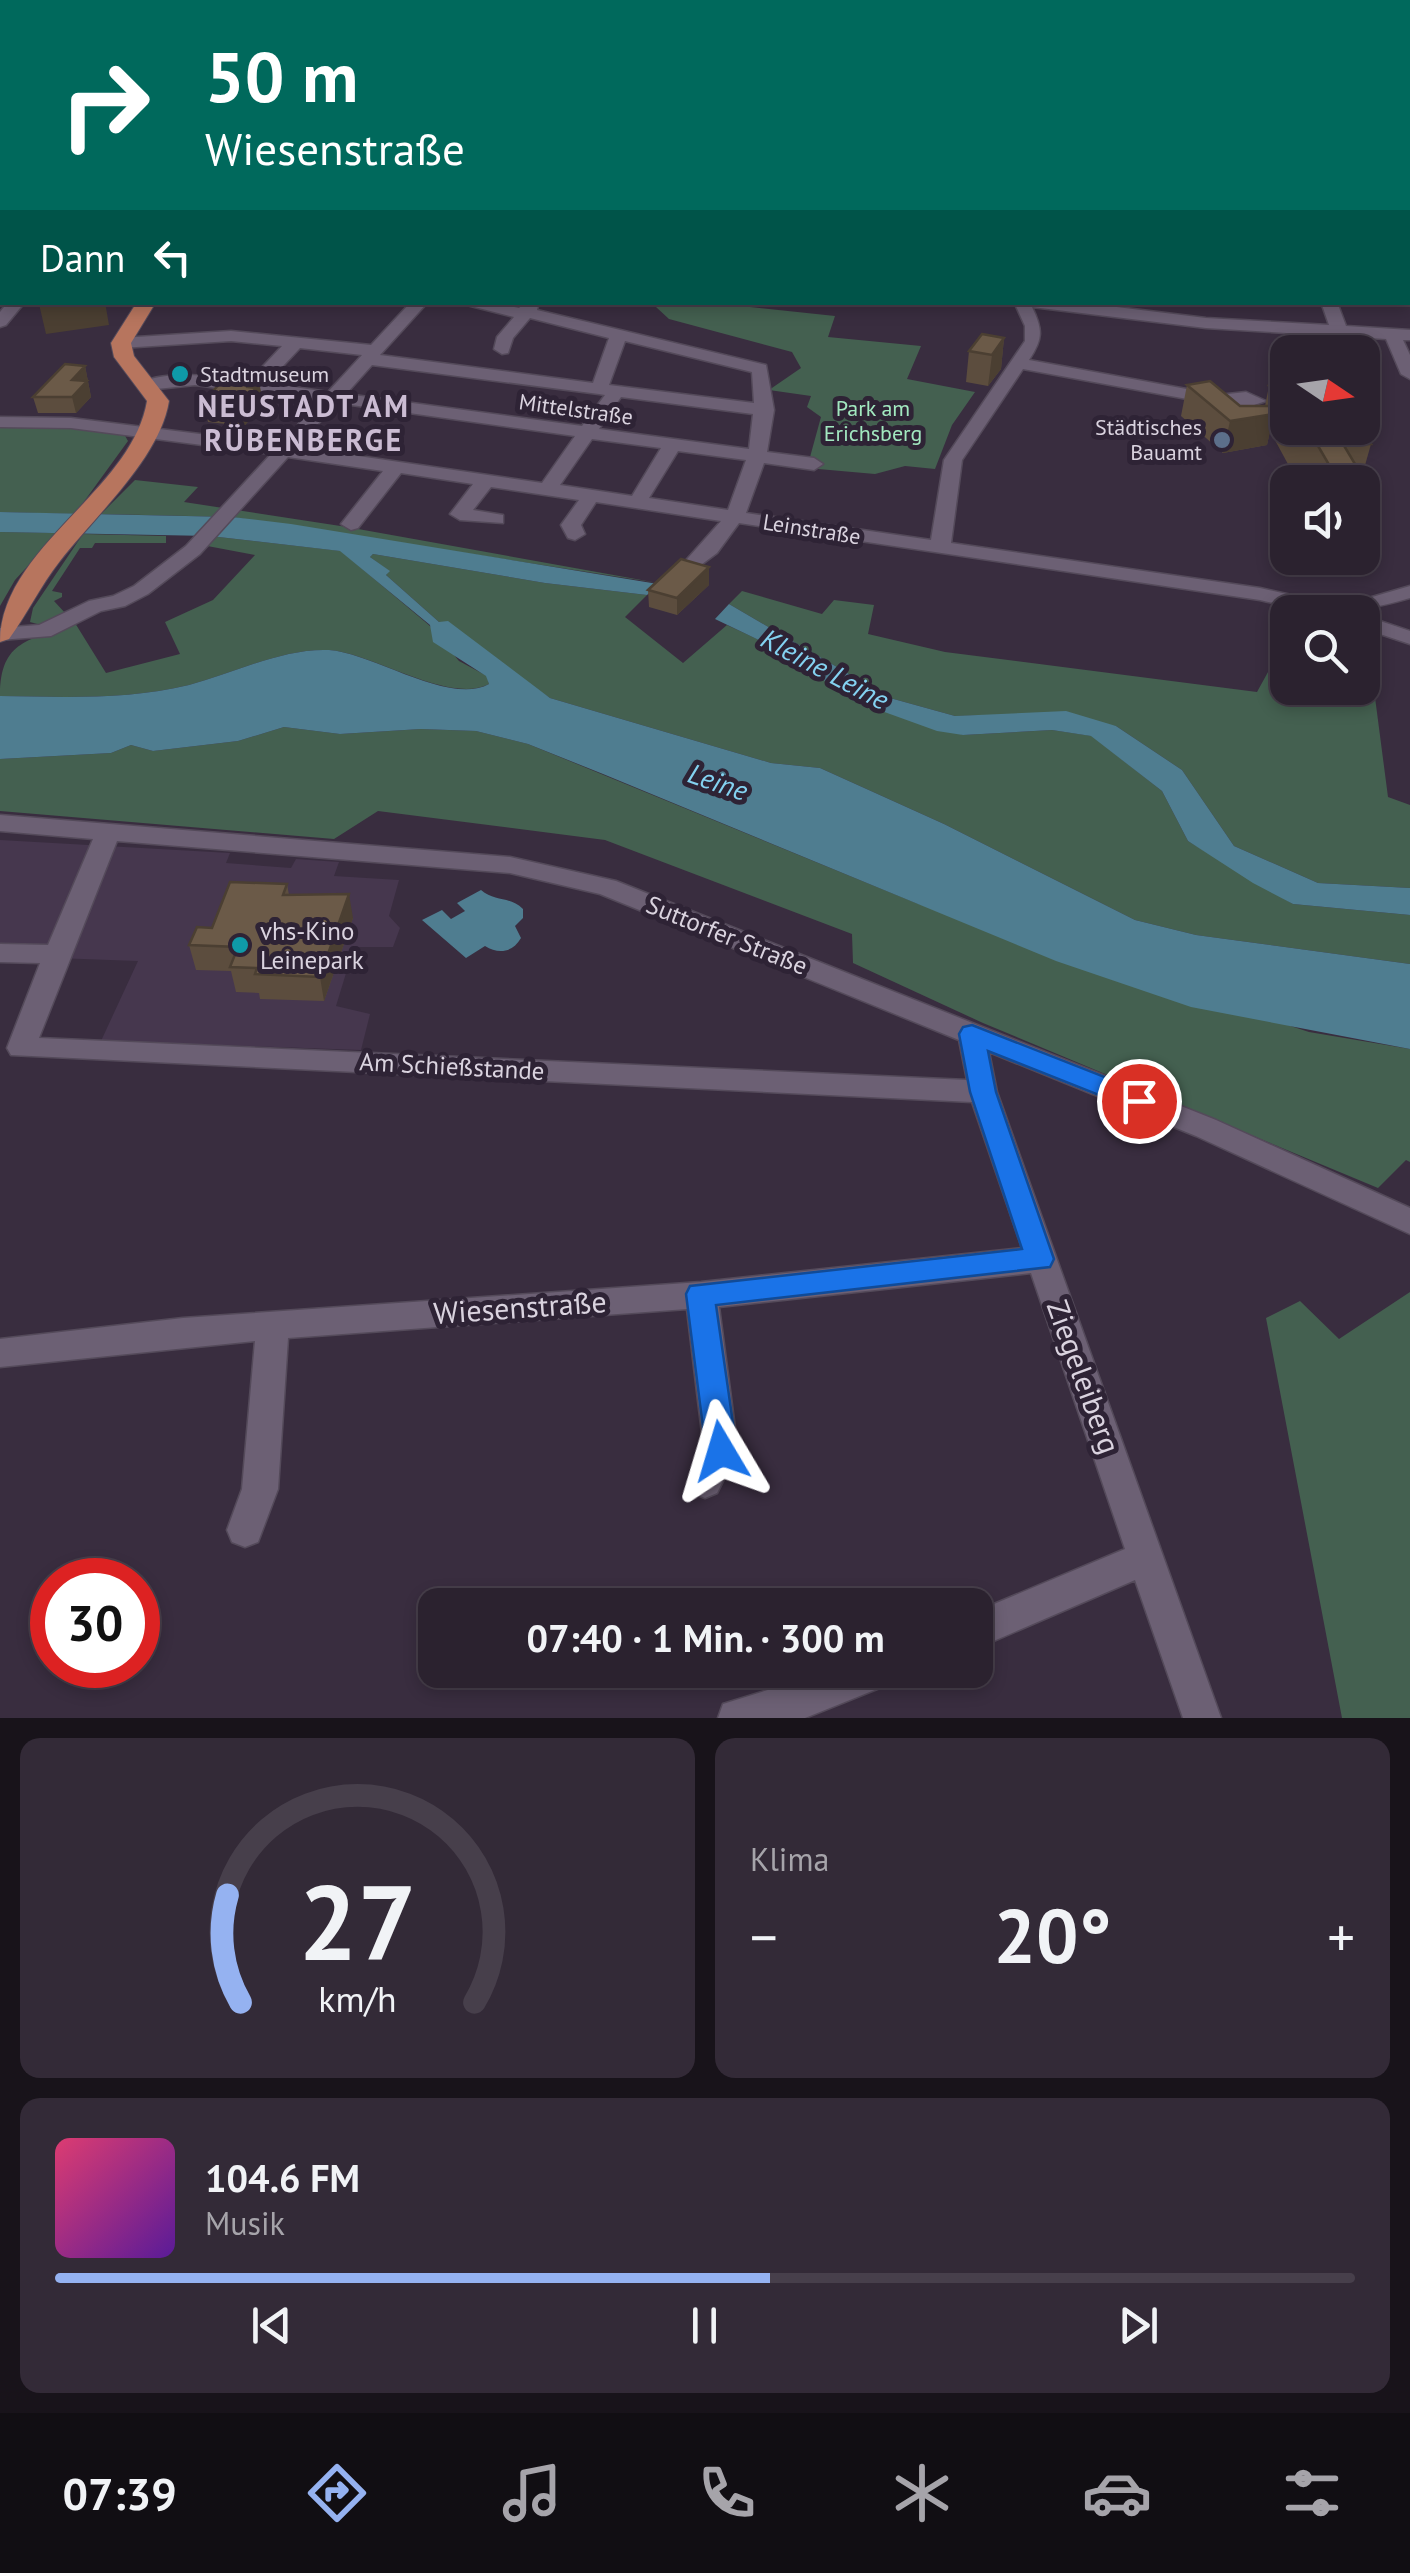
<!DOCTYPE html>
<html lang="de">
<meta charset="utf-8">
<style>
body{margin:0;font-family:"PT Sans",sans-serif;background:#332a37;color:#f1f3f6;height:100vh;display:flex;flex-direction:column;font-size:38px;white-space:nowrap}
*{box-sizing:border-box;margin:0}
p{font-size:32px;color:#a6a4aa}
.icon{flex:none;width:55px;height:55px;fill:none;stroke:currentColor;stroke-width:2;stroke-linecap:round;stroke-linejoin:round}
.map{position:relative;height:1718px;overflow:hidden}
.drawer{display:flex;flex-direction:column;gap:20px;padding:20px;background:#18131a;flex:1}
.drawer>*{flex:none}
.banner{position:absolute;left:0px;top:0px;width:1410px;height:305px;box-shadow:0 5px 15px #0003,0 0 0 2px #473f4b;background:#00695c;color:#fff;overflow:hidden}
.needle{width:65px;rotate:103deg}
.buttons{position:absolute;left:1270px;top:335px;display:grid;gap:20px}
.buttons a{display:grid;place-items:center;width:110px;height:110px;border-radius:20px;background:#2b222f;box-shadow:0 5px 15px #0003,0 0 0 2px #473f4b;font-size:50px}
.speed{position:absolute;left:30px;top:1558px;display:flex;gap:20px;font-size:50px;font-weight:700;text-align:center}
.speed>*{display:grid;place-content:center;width:130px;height:130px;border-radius:50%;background:#2b222f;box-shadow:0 5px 15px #0003,0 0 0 2px #473f4b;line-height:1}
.speed .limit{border:15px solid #d22;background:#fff;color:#111}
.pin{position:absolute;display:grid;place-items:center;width:85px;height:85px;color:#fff;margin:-42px;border:5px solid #fff;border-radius:50%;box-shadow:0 2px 10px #0007}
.me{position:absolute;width:110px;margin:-55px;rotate:353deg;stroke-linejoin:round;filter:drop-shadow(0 0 8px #0008)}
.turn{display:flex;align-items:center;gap:35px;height:210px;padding:0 40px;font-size:45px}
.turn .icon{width:130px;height:130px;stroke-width:2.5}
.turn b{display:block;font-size:70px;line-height:85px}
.then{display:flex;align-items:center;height:95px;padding:0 40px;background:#0003;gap:20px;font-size:38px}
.big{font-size:75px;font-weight:700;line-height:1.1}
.drawer .tile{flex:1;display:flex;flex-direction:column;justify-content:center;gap:15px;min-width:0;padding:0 35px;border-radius:20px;background:#332a37}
.drawer .dial{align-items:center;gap:0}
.dial svg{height:260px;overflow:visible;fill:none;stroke:#473f4b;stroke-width:7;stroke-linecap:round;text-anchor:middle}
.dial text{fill:#f1f3f6;stroke:none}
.song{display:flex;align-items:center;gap:30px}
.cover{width:120px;height:120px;border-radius:15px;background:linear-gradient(135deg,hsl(340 70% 55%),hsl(270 70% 35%))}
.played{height:10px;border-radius:5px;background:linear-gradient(90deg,#95b2f1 55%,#473f4b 55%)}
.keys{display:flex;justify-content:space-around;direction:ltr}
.heat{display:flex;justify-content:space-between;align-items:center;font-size:55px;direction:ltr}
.drawer .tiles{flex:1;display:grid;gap:20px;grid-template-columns:1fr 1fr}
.tile:last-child{grid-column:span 2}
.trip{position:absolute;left:418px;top:1588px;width:575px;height:100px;border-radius:20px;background:#2b222f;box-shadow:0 5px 15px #0003,0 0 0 2px #473f4b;font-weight:700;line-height:100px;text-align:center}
.menu{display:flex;height:160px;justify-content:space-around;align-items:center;background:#110e13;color:#a6a4aa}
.menu .icon{width:70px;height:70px}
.menu .current{color:#95b2f1}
.menu b{font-size:45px;color:#f1f3f6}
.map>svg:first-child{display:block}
</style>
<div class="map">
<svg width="1410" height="1718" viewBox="0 0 1410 1718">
<rect width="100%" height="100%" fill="#392d3f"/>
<!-- built -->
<path fill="#46374e" d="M0,840L230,853L226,863L291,868L296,859L339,862L334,876L399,880L389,916L400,928L393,947H354L336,1006L370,1014L361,1050L101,1041L138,961L0,956Z"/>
<!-- green -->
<path fill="#446050" d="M704,302L835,316L828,337L921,346L907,379L975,392L952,425L935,469L905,466L875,474L807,468L821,417L807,407L811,396L769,390L801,368L792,352L669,319L656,307L663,303Z
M0,426L67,427L124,434L128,441L75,514L0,512Z
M135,480L198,487L184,502L347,527L658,583L232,517L101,514Z
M0,532L58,533L15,580L0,606Z
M83,534L166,536V543H95L92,548H80L52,591L62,593V597L54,601L66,614L41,625L30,622L33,608Z
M210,536L341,551L430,626L459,661L487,676L489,684C449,705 374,653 329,650C282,648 235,673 189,685C128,700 63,697 0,696C0,639 30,641 75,623L106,673L180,654L165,622L213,600L255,555L202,545Z
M373,554L545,583L647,595L625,617L683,663L727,625L963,735L1052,730L1092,736L1162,791L1188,841L1293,904L1410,915V964L1196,935L1135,920L944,824L820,768L771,763L550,698L439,622L386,575L389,571L370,557Z
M742,591L822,614L834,600L874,605L868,634L945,652L1257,692L1273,663L1287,666L1288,688H1362L1363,680L1373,682L1388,797L1410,805V888L1318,883L1234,846L1182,770L1116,726L1005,715L955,716L890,698L729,604Z
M284,727L340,734L421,729L476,731L528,744L916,903L1309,1032L1410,1049V1162L1406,1160L1378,1188L983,1023L853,963L852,934L605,840L378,811L334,839L0,811V759L111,753L131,745L153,751L238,741Z
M1410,1292V1718H1342L1266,1318L1300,1301L1339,1339Z"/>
<!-- water -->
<path fill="#4f7d90" d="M0,512L232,517L291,524L658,584L647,595L545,583L373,554L370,557L390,571L386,575L439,622L448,621L550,698L771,763L820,768L944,824L1135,920L1196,935L1410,964V1049L1191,1007L1056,961L603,774L528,744L476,731L421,729L340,734L284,727L238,741L153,751L131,745L111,753L0,759V696C63,697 128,700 189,685C235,673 282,648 329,650C373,653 450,706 489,684L486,676L433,642L430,625L340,551L210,536L0,532Z
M729,604L890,698L955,716L1066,711L1116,726L1182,770L1234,846L1318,883L1410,888V915L1293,904L1253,883L1188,841L1162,791L1091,736L1052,730L963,735L937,731L854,701L782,651L715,619Z
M481,890C495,902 510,896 523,909V918L515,926L521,938C513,952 499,955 485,946L466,958L422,920L442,910L451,919L465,911L457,903Z"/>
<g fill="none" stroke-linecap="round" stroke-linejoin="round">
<defs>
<path id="minor" d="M284,0H301L303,2H286Z
M592,0H607L609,2H594Z
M931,0H943L944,2H933Z
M1026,0H1038L1039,2H1028Z
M1123,0H1135L1137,2H1125Z
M1197,0H1209L1210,2H1199Z
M1267,0H1279L1281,2H1269Z
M1339,0H1351L1353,2H1341Z
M1408,51H1410V59H1408Z
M0,80H2V88H0Z
M1408,151H1410V161H1408Z
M1408,184H1410V192H1408Z
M1408,213H1410V221H1408Z
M1408,230H1410V240L1408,239Z
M1408,275H1410V285H1408Z
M8,302H25L6,325L0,327V312Z
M411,302H428L380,355L593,383L609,338L530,318L513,338L508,353L502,354L494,349L497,337L514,317L455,302H489L519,308L526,302H539L537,310L766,365L774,410L767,452L814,458L823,464L814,470L764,463L746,513L931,540L944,460L1025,341V326L1014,302H1076L1206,318L1329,325L1321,302H1337L1346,326L1410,330V340H1403L1410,355V379L1401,374L1386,339L1206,328L1032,307C1043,330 1043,339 1029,360L1219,395L1246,392L1266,401L1242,409L1023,369L962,460L951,543L1260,588L1341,606L1410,586V598C1348,616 1322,615 1260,600L739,523L717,553L690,573L680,567L721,521L596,502L581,525L585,534L575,540L568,538L561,525L579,500L491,487L473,510L503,515V523L460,520L450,514L473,484L401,473L358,528L351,530L341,524L383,471L288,457L200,554L148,594L125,606L101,611L51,636L0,640V628L39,625L89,601L113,596L134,586L186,546L271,454L71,428L0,427V417L71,418L280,444L320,401L195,385L147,390L138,385C161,368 222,377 249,381L282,346L231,341L121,348L113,343L121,338L231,331L371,345ZM625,341L752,372L754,403L609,385ZM300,348L362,355L328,392L267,383ZM372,365L599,394L605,395L582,426L346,394ZM621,397L753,414L749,449L599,429ZM337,403L575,436L542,483L297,447ZM592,439L661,448L632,496L560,485ZM678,451L746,460L728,510L649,498Z
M1362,615L1410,631V644L1362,628Z
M0,815L510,857L616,881L1216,1120L1410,1208V1234L1196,1136L989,1052L997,1092L1221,1718H1183L1135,1580L975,1649V1612L1125,1549L1031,1273L719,1307L738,1451L717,1493L705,1498L693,1493L688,1482L704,1450L687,1309L288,1338L278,1489L258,1542L245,1547L232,1542L227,1530L242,1489L255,1341L0,1367V1339L183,1318L701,1282L1022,1248L972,1102L11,1055L7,1048L40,963L0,962V944L48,945L93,839L0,831ZM117,841L510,873L600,894L959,1040L967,1080L39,1038Z
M832,1670H898L892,1683L805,1718H718L723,1704Z"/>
<path id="major" d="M1408,133H1410V143H1408Z
M0,154H2V164H0Z
M137,302H156L131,343L134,356L169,401C160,458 95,516 60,561C41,585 27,614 9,639L0,642C0,548 132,491 147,401L114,357L111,343Z"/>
</defs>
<!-- minor casing -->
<use href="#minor" stroke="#544a5a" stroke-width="3"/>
<!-- major casing -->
<use href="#major" stroke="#544a5a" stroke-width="2"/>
<!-- minor -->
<use href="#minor" fill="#6c6074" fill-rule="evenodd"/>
<!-- major -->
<use href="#major" fill="#b7755e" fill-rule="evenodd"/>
</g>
<!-- wall -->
<path fill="#5c4d3e" d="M1004,338L1001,369L988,386L966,382L969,351Z
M85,366L91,397L76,413H38L33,397Z
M1187,385L1240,406H1265L1269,386H1288V428H1361L1371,444L1362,476L1367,484L1362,501V482H1312L1309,476L1295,477L1270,431L1267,445L1223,453L1181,416Z
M262,397L258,401L260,409L244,426L208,422L204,401Z
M709,585L677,615L649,607L648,590Z
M287,884L289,895L353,918L324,1001L260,999L259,993L236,992L231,971L196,970L189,945L212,928Z"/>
<!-- shaded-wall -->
<path fill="#4b3f32" d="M100,0H119L116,2H96Z
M2,203V221L0,224V206Z
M49,302H105L109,325L46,334L39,304Z
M1004,338L1001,369L988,386L992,355Z
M85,366L91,397L76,413L72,397V380Z
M258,376L262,397L258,401L260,409L244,426L240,405L248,387Z
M1274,414L1267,445L1223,453L1230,421Z
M709,567V585L677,615V598Z
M349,894L353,918L324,1001L320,977Z"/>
<!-- building -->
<path fill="#6b5a48" stroke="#4b3f32" stroke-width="2.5" d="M30,0H100L96,2H27Z
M0,102H2V121H0Z
M0,191H2V203L0,206Z
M2,258V274L0,275V259Z
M982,334L1004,338L992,355L969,351Z
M65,364L85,366L72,380L87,381L72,397H33Z
M235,374L258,376L248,387L256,388L240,405L204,401L224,379Z
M1210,381L1240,406H1273L1274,414L1230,421L1187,385Z
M1269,386H1288V418Z
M1293,428H1361L1371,444H1343L1367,484H1362V482H1339L1317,444H1302Z
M681,559L709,567L677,598L648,590Z
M230,882L287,884L283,895L349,894L320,977L255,974L257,968L230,967L238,947L189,945L197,927L212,928Z"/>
<!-- route -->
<path fill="#1a73e8" stroke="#114b97" stroke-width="2.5" d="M972,1025L1148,1094L1152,1101L1148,1108L1139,1111L988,1051L996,1092L1054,1259L1050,1267L716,1305L737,1451L732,1461L721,1465L710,1461L706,1451L686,1294L690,1286L1022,1249L970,1092L959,1034L963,1027Z"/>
<!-- markers -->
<g fill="#0f9aa8" stroke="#2e2335" stroke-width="4">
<circle cx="180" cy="374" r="10"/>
<circle cx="240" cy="945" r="10"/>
</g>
<circle fill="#5c6f8a" stroke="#2e2335" stroke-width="4" cx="1222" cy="440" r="10"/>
<g text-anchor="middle" stroke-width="10" stroke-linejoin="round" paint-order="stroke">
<!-- far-poi labels -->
<g font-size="22" fill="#dad3df" stroke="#2e2335" text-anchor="start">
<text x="200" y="382">Stadtmuseum</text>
<text x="1202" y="435" text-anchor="end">Städtisches<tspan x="1202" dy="25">Bauamt</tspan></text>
</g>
<!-- far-park labels -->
<g font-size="22" fill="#a2e8c0" stroke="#2e2335">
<text x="873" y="416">Park am<tspan x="873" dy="25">Erichsberg</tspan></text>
</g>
<!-- far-street labels -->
<g font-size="22" fill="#dad3df" stroke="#2e2335">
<text transform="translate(576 409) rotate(8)" y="8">Mittelstraße</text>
<text transform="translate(812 529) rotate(9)" y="8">Leinstraße</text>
</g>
<!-- poi labels -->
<g font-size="25" fill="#dad3df" stroke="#2e2335" text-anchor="start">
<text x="260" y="940">vhs-Kino<tspan x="260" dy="29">Leinepark</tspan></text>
</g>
<!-- street labels -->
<g font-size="25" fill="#dad3df" stroke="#2e2335">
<text transform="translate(727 935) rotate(22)" y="9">Suttorfer Straße</text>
<text transform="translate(452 1066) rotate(3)" y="9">Am Schießstande</text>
</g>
<!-- water labels -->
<g font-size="28" font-style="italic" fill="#84d2f1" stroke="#2e2335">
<text transform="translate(825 669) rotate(28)" y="10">Kleine Leine</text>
<text transform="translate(718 782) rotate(19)" y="10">Leine</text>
</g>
<!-- far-district labels -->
<g font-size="30" font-weight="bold" letter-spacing="2.5" fill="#cbbcd3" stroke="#2e2335">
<text x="304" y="417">NEUSTADT AM<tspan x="304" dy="34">RÜBENBERGE</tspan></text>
</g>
<!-- near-street labels -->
<g font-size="30" fill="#dad3df" stroke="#2e2335">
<text transform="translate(520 1308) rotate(-4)" y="10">Wiesenstraße</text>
<text transform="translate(1083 1377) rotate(70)" y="10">Ziegeleiberg</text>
</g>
</g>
</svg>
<div class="buttons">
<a><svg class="needle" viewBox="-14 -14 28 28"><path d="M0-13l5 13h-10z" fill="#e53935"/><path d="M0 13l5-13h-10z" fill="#a6a4aa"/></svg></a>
<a><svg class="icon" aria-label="sound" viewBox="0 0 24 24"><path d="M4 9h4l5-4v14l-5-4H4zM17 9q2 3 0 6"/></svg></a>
<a><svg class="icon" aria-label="search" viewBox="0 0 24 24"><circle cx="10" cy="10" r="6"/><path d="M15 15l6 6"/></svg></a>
</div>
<div class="speed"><div class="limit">30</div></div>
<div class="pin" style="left:1139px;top:1101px;background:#d93025"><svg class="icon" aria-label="arrive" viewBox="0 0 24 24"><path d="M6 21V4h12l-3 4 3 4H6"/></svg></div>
<svg class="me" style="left:721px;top:1451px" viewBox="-20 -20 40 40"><path d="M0-17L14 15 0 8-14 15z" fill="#1a73e8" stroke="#fff" stroke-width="4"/></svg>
<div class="trip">07:40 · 1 Min. · 300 m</div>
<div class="banner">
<div class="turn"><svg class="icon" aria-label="right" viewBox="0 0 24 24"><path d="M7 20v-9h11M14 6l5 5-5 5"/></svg><div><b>50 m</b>Wiesenstraße</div></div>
<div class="then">Dann<svg class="icon" aria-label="left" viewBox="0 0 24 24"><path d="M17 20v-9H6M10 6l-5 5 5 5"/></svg></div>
</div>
</div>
<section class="drawer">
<div class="tiles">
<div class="tile dial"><svg viewBox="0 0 100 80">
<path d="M14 69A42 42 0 1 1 86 69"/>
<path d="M14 69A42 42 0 0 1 10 36" stroke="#95b2f1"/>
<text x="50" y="56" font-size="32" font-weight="700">27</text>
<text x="50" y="72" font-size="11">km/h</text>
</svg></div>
<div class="tile"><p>Klima</p>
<div class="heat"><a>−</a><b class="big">20°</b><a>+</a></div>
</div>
<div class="tile">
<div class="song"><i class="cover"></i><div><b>104.6 FM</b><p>Musik</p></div></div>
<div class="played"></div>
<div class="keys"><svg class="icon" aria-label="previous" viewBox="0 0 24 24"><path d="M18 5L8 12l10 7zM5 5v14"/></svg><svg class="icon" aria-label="pause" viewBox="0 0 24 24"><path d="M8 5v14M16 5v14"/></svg><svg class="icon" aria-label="next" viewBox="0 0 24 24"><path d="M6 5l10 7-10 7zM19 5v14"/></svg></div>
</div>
</div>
</section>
<nav class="menu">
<b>07:39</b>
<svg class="icon current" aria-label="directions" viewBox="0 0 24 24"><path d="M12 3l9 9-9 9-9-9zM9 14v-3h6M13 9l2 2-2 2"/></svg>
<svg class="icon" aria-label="music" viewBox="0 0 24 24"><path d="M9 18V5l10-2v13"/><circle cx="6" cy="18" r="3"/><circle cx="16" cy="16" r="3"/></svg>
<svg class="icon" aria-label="phone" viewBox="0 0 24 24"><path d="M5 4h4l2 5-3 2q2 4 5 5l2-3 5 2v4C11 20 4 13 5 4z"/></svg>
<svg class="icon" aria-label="climate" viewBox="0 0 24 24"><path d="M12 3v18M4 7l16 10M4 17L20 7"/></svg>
<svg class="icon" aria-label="car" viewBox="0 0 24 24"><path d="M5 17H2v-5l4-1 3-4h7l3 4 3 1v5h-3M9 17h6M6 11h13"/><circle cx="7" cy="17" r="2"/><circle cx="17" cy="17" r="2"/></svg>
<svg class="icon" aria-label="filters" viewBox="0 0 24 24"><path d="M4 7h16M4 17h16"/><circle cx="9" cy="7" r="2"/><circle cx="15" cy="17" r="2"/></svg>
</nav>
